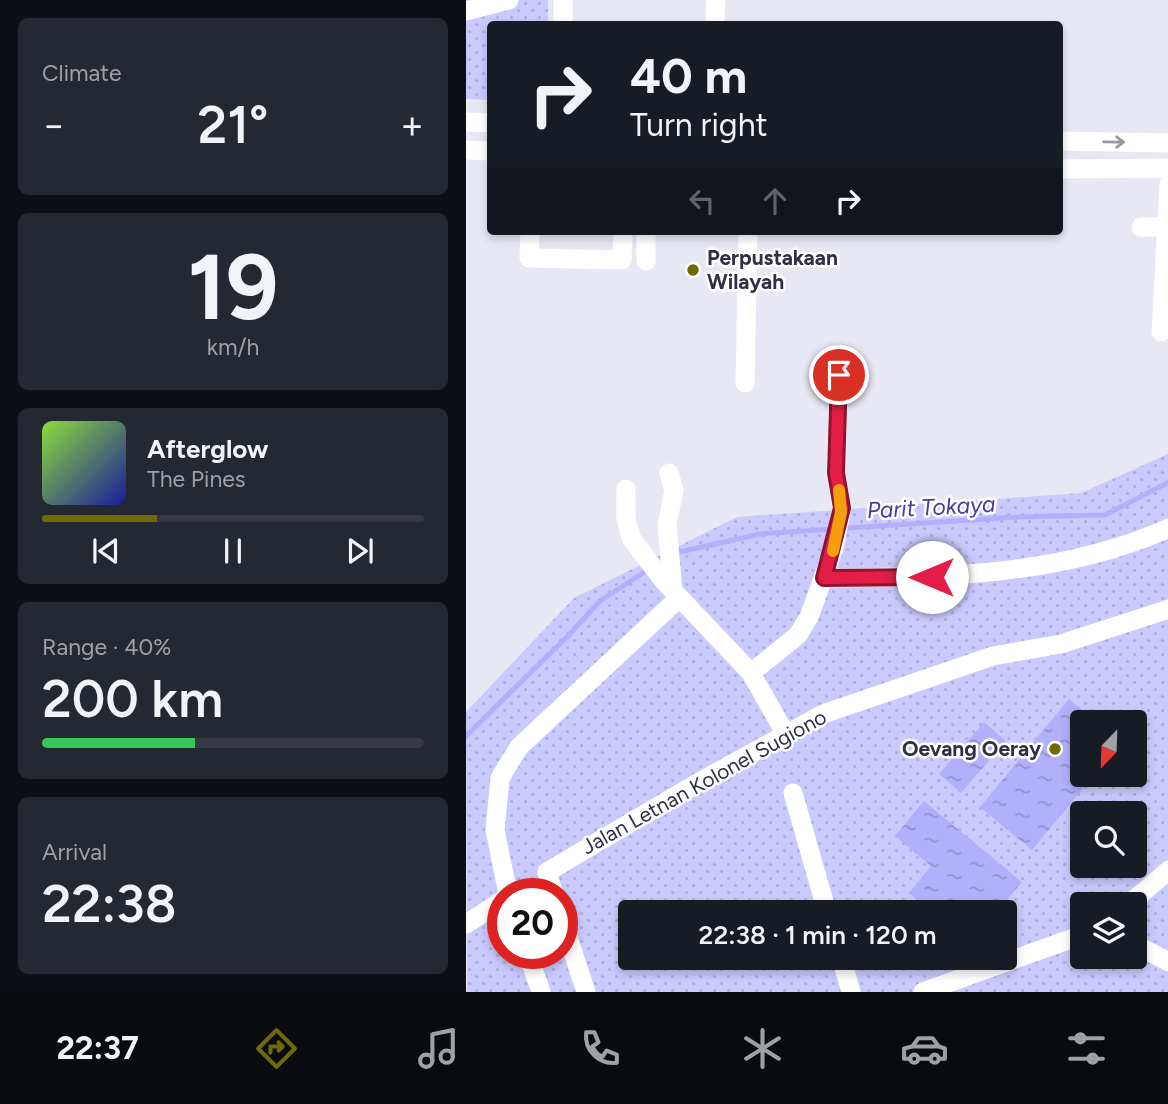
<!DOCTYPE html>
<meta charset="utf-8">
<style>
body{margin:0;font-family:Figtree,sans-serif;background:#242831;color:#f1f3f6;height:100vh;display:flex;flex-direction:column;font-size:26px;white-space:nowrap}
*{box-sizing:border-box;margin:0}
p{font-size:23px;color:#9ea1a6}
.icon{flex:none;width:38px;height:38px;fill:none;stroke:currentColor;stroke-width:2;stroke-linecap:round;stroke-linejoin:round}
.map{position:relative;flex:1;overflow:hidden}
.side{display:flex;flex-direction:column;gap:18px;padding:18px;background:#0d0f14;width:466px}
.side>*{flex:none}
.top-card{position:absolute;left:21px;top:21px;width:576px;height:214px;border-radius:7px;box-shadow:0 4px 10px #0003;background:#171b24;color:#f1f3f6;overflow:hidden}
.needle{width:46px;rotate:203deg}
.buttons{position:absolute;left:604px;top:710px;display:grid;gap:14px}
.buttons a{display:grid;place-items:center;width:77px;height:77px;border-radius:7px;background:#171b24;box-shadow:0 4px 10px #0003;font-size:35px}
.speed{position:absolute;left:21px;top:878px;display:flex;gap:14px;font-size:35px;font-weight:700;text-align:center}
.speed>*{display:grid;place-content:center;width:91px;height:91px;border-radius:50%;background:#171b24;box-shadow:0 4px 10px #0003;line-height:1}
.speed .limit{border:10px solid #d22;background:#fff;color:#111}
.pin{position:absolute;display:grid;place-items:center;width:60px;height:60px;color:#fff;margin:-30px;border:4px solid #fff;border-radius:50%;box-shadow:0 2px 7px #0007}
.me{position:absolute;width:77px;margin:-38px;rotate:270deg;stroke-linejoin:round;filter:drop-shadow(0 0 5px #0008)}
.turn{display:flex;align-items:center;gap:24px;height:147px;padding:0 28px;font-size:32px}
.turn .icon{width:91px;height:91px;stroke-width:2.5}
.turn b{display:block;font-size:49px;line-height:60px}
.lanes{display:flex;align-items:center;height:66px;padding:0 28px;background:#0003;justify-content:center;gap:35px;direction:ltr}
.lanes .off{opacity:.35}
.big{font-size:52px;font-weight:600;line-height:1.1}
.side .widget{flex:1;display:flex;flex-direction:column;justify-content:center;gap:10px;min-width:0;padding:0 24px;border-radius:10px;background:#242831}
.side .dial{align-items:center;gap:0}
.dial b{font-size:91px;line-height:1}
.song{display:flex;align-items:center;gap:21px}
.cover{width:84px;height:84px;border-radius:10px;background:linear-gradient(135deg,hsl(90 70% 55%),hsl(240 70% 35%))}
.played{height:7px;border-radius:4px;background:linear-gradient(90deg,#706a05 30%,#363941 30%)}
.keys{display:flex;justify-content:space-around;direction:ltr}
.heat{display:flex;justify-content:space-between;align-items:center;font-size:38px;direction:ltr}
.charge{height:10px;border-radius:5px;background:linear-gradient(90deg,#34c759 40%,#363941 0)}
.trip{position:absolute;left:152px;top:900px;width:399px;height:70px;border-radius:7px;background:#171b24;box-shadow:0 4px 10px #0003;font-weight:600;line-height:70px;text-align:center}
.menu{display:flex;height:112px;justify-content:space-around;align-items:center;background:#090b0e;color:#9ea1a6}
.menu .icon{width:49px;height:49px}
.menu .selected{color:#706a05}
.menu b{font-size:32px;color:#f1f3f6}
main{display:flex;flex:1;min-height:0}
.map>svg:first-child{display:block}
</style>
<main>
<section class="side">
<div class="widget"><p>Climate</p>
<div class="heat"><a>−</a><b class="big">21°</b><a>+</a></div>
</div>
<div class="widget dial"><b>19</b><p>km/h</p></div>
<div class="widget">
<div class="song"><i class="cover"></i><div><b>Afterglow</b><p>The Pines</p></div></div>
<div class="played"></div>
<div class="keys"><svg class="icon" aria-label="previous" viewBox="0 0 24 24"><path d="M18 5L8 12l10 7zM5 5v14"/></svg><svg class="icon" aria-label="pause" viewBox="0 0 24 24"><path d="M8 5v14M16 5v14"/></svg><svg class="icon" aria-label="next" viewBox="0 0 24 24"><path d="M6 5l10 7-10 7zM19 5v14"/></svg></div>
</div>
<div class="widget"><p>Range · 40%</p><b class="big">200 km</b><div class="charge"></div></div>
<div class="widget"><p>Arrival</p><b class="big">22:38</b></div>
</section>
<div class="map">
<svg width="703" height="992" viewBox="0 0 703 992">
<defs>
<pattern id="park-dots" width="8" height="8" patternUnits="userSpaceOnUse" patternTransform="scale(1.75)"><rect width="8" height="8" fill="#cbcafe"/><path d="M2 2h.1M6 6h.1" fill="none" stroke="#afaedb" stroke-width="1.8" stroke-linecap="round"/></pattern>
<pattern id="water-ripples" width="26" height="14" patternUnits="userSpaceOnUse" patternTransform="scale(1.75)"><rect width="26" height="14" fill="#b3b0fb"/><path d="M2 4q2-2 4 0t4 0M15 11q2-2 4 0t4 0" fill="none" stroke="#9290cd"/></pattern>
</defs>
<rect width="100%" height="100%" fill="#e8e8f5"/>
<!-- park -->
<path fill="url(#park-dots)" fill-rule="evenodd" d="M0,0H82V24H24V100L0,99Z
M702,454V992H1L0,712L108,598L271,517L615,493ZM616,723H668V775H616ZM616,814H668V866H616ZM37,894H96V954H37ZM616,905H668V957H616ZM164,912H539V957H164Z"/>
<!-- water -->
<path fill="url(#water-ripples)" d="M603,699L632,723H616V775H628L566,850L514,807Z
M518,722L540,741L495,793L473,774Z
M458,801L556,882L531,912H466L443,893L465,866L429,836Z"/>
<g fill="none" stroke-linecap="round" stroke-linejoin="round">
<!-- stream -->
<path stroke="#b3b0fb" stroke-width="5" d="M209,553L294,534L550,517L639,515L703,482
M0,736L103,635L134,601L183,569"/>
<!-- minor -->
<path stroke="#fff" stroke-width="19" d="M97,0V24
M0,11L43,0
M249,24L250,0
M0,122L24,123
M593,141L703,143
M0,150L24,151
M593,169L703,168
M675,227H700
M64,231L63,258L156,260L157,231
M180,231V261
M695,332L703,184
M279,383L282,231
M203,473L208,490L201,525L207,591
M160,489V519L165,538L197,580L285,673L319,733
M358,578C475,577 594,577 703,528
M285,673L332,635L343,617L368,548L376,508L370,473L373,375
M327,793L361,912
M42,894L29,830L34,778L53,747L213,598
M88,894L81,872L235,781L357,714L527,656L595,644L703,609
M662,905L703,870
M96,919L120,992
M0,924L37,900
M668,944L703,962
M62,954L75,992
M375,957L385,992
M457,992L616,935"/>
</g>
<!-- one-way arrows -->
<defs><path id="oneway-shaft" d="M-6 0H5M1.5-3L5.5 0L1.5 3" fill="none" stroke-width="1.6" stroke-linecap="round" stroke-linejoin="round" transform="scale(1.75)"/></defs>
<use stroke="#9897a2" href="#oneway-shaft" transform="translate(648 142) rotate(1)"/>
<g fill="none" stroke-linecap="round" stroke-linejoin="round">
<defs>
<path id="route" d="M373,375L370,473L376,508L358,578L466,577"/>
</defs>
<!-- route casing -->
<use href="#route" stroke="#92132f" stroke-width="18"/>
<!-- route -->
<use href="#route" stroke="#e11d48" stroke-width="12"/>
<!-- slow -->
<path stroke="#f59e0b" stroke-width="12" d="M367,551L375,512L373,490"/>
</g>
<!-- markers -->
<g fill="#706a05" stroke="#fff" stroke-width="2.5">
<circle cx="227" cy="270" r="7"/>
<circle cx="589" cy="749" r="7"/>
</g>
<g text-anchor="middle" stroke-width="5" stroke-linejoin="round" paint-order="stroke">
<!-- poi labels -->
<g font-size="21" font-weight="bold" fill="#302f46" stroke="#fff" text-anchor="start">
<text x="241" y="265">Perpustakaan<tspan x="241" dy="24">Wilayah</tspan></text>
<text x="575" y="756" text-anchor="end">Oevang Oeray</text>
</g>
<!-- street labels -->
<g font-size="21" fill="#302f46" stroke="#fff">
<text transform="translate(238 782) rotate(-29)" y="7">Jalan Letnan Kolonel Sugiono</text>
</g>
<!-- water labels -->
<g font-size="23" font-style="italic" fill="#4c38a2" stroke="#fff">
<text transform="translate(465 507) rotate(-3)" y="8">Parit Tokaya</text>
</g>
</g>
</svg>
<div class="buttons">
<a><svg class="needle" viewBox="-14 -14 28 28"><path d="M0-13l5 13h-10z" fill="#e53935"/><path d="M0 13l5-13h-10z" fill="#9ea1a6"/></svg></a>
<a><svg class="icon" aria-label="search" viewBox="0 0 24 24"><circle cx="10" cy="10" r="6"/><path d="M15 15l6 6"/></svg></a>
<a><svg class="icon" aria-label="layers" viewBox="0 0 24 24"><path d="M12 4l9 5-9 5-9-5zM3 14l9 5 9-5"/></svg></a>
</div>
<div class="speed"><div class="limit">20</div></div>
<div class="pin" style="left:373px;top:375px;background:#d93025"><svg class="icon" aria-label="arrive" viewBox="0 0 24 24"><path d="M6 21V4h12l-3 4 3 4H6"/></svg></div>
<svg class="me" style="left:466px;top:577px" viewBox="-20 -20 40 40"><circle r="19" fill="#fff"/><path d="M0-13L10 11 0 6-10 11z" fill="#e11d48"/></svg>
<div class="trip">22:38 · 1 min · 120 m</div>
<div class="top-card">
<div class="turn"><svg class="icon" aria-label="right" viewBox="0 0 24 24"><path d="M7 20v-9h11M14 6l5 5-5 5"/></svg><div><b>40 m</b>Turn right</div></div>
<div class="lanes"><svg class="icon off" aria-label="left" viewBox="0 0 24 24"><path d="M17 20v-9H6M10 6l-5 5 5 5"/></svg><svg class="icon off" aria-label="ahead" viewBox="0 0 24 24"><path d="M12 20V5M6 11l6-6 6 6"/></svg><svg class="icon" aria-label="right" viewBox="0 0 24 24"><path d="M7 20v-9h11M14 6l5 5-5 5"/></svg></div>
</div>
</div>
</main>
<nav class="menu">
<b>22:37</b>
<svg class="icon selected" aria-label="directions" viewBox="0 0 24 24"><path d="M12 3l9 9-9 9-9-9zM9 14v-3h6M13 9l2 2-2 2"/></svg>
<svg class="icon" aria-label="music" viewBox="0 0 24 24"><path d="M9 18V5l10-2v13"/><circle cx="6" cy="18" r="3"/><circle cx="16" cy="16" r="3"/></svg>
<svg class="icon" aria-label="phone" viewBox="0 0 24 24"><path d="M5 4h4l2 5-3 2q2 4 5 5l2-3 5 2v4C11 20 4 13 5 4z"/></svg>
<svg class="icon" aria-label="climate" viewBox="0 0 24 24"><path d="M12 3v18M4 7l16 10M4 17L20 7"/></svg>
<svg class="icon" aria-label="car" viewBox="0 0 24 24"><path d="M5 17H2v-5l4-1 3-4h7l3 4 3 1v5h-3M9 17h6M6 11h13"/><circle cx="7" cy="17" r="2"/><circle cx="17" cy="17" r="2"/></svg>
<svg class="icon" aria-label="filters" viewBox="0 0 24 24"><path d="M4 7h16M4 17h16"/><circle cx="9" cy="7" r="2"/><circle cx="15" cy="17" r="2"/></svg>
</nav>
